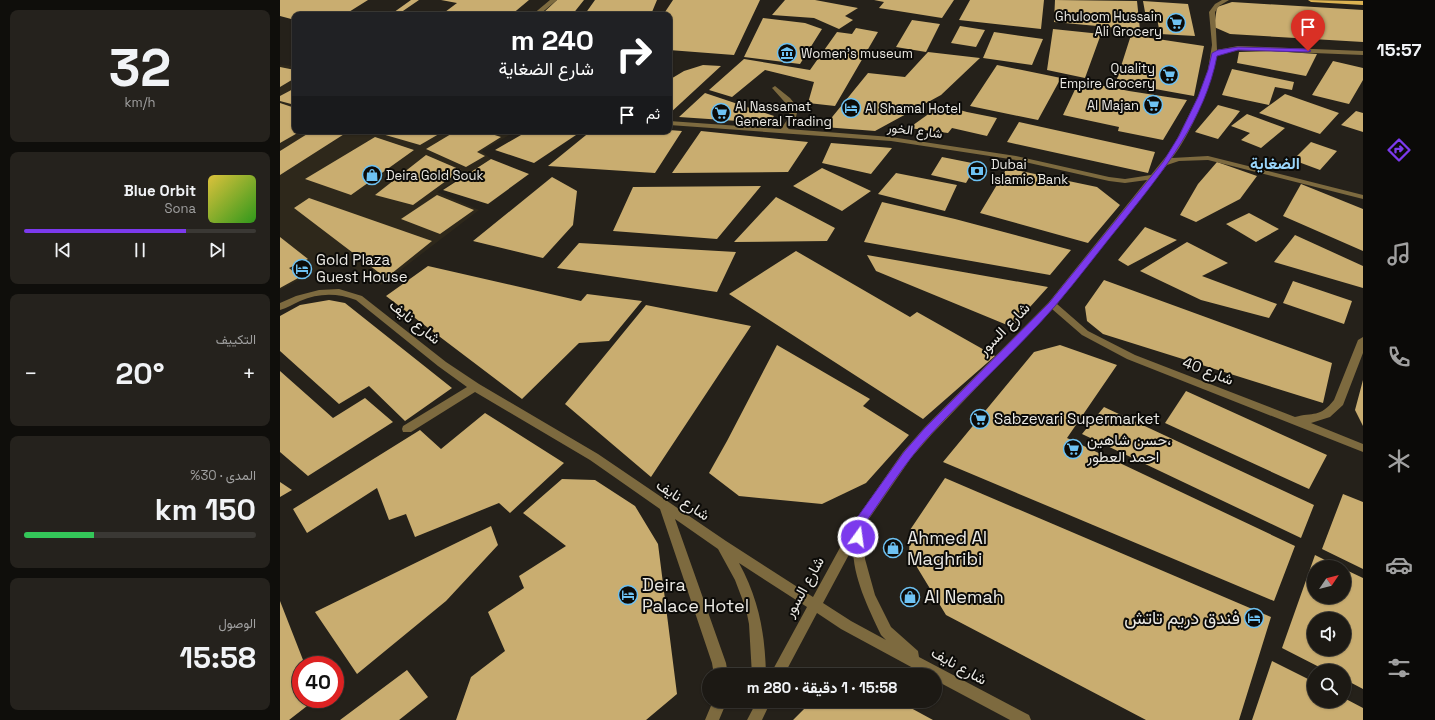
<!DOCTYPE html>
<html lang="ar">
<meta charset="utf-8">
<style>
body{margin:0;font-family:"Space Grotesk",Vazirmatn,sans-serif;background:#25221d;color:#f1f3f6;direction:rtl;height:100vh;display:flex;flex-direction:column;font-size:15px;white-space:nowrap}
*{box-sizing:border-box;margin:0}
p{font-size:13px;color:#a0a0a0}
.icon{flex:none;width:22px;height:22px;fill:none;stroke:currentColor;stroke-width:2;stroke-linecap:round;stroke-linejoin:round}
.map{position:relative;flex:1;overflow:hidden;direction:ltr}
.side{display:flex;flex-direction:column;gap:10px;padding:10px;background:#0f0e0b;width:280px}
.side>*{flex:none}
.hud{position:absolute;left:12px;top:12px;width:380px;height:122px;border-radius:8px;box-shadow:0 1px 3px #0004,0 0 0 1px #3a3834;direction:rtl;background:#202124;color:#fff;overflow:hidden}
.needle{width:26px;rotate:55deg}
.buttons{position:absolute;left:1027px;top:560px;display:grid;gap:8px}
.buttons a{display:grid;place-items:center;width:44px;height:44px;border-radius:50%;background:#1c1914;box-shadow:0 1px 3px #0004,0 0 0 1px #3a3834;font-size:20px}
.speed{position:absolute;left:12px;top:656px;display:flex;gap:8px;font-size:20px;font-weight:700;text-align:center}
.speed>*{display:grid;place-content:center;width:52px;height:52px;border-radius:50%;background:#1c1914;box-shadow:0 1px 3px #0004,0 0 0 1px #3a3834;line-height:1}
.speed .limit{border:6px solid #d22;background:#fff;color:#111}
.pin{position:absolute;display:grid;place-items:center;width:34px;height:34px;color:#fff;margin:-41px -17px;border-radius:50% 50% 50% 0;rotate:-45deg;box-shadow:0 0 4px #0007}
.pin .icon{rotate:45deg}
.me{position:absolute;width:44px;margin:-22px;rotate:14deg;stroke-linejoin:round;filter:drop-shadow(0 0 3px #0008)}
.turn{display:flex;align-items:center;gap:14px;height:84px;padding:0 12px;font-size:18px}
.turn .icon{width:52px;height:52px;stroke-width:2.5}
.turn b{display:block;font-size:28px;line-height:34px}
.then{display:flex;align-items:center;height:38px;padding:0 12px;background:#0003;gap:8px;font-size:15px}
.big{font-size:30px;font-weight:700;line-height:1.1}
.side .tile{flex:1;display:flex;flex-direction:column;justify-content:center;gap:6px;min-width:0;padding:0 14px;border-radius:8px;background:#25221d}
.side .dial{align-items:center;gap:0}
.dial b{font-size:52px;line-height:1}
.song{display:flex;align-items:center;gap:12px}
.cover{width:48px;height:48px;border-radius:6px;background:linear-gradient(135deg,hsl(50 70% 55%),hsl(110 70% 35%))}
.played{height:4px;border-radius:2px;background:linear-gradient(90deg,#7c3aed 70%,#3a3834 70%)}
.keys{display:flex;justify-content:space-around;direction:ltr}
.heat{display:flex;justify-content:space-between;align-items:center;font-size:22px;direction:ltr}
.charge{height:6px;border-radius:3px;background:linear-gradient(90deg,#34c759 30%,#3a3834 0)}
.trip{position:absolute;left:422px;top:668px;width:240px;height:40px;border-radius:20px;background:#1c1914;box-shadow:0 1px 3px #0004,0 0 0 1px #3a3834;font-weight:700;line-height:40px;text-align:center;direction:rtl}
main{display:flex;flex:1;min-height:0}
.dock{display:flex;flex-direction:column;width:72px;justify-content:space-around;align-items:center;background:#0b0a08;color:#a0a0a0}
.dock .icon{width:28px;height:28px}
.dock .selected{color:#7c3aed}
.dock b{font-size:18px;color:#f1f3f6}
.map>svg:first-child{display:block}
</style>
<main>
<nav class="dock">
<b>15:57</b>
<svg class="icon selected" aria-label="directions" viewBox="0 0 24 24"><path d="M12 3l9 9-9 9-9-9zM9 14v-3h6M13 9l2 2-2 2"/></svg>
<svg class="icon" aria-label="music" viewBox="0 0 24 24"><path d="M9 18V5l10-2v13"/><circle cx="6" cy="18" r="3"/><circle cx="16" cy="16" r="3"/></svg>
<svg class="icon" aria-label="phone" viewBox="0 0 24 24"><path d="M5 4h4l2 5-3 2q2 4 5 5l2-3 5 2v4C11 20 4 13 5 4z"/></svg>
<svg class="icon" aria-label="climate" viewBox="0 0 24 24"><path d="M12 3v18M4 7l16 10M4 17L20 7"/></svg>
<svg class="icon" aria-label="car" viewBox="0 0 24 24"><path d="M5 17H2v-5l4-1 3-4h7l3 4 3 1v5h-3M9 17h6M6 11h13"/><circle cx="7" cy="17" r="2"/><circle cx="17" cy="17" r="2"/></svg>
<svg class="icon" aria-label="filters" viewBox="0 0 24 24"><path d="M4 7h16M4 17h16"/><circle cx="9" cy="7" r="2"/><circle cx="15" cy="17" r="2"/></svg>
</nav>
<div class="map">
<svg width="1083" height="720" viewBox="0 0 1083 720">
<rect width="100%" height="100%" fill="#25211a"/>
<!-- built -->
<path fill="#2e281b" d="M0,65L15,66V131H236L202,151L211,159L157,192L199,210L101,285L59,259L0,290Z"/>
<!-- building -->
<path fill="#c9ad70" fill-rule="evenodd" d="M0,0H88L64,15H15V20L0,16Z
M131,0H139L120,13L129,15H110Z
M161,0H249L231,15H161L177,3Z
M277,0H304L292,15H261Z
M315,0H377L372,12L347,11L344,15L305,14Z
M393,0H480L454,55L389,50V15H383Z
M505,0H535L578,8L565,16L573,20L559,29L534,18L492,15Z
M594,0H674L662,18L599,8L604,2Z
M690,0H764L761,29L679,20Z
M775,0L857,1L860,30L774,22Z
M863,1L908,4L915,36L880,34L876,13L865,12Z
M952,2L1083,10V42L950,34L934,27L937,7Z
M483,18L525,23L542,29L520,64L464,57Z
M632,20L660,24L646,52L616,47Z
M680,26L705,30L696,47L671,43Z
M576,28L598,32L555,106L528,103L534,82L485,70L452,97L429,90L464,59L530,70L557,32L572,34Z
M773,29L821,34L805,78L767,70Z
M714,32L763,39L752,65L703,58Z
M851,35L924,46L914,96L836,82Z
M992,51L1037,54L1026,76L957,63L959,52Z
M648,52L700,58L661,95L595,131L544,127L588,73L625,77Z
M1053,61L1083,68V80L1069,104L1032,95Z
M423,65L441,66L389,114V80L404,71Z
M717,65L781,78L758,120L690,106Z
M0,67L15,70V78L0,87Z
M952,69L1014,82L1012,90L995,87L989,105L942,95Z
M799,81L849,91L907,100L883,140L838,131L839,127L783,115Z
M15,88V105L0,101V96Z
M425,93L494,116L489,123L399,117Z
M1005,94L1059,113L1040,134L979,113Z
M0,103L15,108V131H21L0,143Z
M661,105L687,112L717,118L707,136L672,128L668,133L629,128Z
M938,105L960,111L938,139L915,132Z
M1076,111L1083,113V132L1061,125Z
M967,114L1005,128L981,148L961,140L970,133L951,126Z
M739,122L875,152L868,173L727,142Z
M389,130L402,131L375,173L268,166L311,131Z
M32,131H69L0,175V151Z
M107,131H164L140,145L102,134Z
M176,131H202L221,137L197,152L205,156L186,167L146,149Z
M248,131H302L254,163L215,150Z
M421,131L528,142L508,172L392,173Z
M95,137L134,150L71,195L25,179Z
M1031,142L1057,151L1040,170L1013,160Z
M551,143L612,148L591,174L542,163Z
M146,155L181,170L133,205L95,195Z
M662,157L697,164L686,183L651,175Z
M211,159L249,174L208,204L163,190Z
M937,162L977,176L960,199L916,222L900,215L918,184Z
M542,168L591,191L562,211L513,186Z
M727,168L817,187L840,205L808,243L700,213Z
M616,173L677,185L665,211L598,194Z
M272,177L297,191L293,225L263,258L193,241Z
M1021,184L1083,209V251L1003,216Z
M481,186L437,239L333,231L353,187Z
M157,195L194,210L160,234L121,219Z
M496,197L555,228L547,241L454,242Z
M29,198L152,241L106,278L14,208Z
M602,202L675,219L791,250L770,275L584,242Z
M969,213L999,229L976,242L946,224Z
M865,227L897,240L848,266L838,260Z
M1015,235L1083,266V288L994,262Z
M0,237L28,259L9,268L20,277L0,288Z
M907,242L948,263L922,276L997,304L989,318L921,300L860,271Z
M299,243L456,252L437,292L277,268Z
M516,251L630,317L637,312L715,356L643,419L449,294Z
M587,255L768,287L732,327L596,271Z
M148,266L301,301L307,294L362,301L329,341L299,343L242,399L106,296Z
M824,280L1052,363L1043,403L823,334L807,321L805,307Z
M1013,281L1072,301L1064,324L1003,303Z
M49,300L65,303L172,388L125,421L89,386L59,404L0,351V316L20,305Z
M366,305L471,326L371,477L285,404Z
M497,345L590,399L583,406L629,435L586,483L542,504L459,496L429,473L447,441Z
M780,345L837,365L787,438L1015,546L994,601L663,462L754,352Z
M0,371L53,418L85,398L113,422L28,476L0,452Z
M1083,380V426L1075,410Z
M906,391L1047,455L1029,489L885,423Z
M824,407L1034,505L1021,538L802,434Z
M205,413L284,463L230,513L219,503L135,537L126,514L109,520L97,488L27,533L13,509L140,430L161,449Z
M665,478L991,617L959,720H866L666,615L629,554L630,530Z
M282,479L315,480L355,506L378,544L397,694L366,720H176L191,677L225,651L208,612L244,588L239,576L286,546L243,513Z
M0,482L12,490L0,497Z
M1063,494L1083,502V569L1042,549Z
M211,526L218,545L166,601L77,674L35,612Z
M1035,555L1059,567H1034V597H1064V569L1083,578V689L1064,679V671H1047L1002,648ZM1034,619H1064V649H1034Z
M0,601L25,665H21V699H36L9,720H0Z
M992,661L1034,682V701H1064V698L1083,708V720H972Z
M127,670L148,697L119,720H60Z
M551,701H618L653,720H513L525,708Z"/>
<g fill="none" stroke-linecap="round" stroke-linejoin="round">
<!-- minor -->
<path fill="#7d6a3f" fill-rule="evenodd" d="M270,0H277L259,15H252Z
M942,0H949L939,6L935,12L937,50L958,46L1083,51V55L958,50L942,53L936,56C932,84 910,136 892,158L928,156L1083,195V199L928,160L899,161L887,165L777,304L808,331L855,355L1015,417C1033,412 1040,418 1054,400L1078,340L1083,337V353L1063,405L1050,417L1031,423L1083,444V452L847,359L802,335L772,309L652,434L631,458L584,526L585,559L595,595L611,627L638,651L639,657L749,715L751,720H730L655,680V675H646L561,629L537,613L504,675H490L527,607L459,563C479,600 485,633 486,675H472L469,624L466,609L455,580L438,549L395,519L446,663L448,675H434L432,663L380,509L310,460L195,392L131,432H123L122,429L123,426L187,387L158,366L76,300C57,293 39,293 20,301C13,304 7,308 0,310V303L16,296L39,290L59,289L82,296L166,362L199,384L318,454L446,541L533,597L574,522L623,452L644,428L769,302L867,180L845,183L829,181L736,160L611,141L389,125V121L501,129L509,117L510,108L493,89L492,88L495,86L510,98L518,108L516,117L508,129L611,137L736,156L829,177L845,179L871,175L892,149L918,97L928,70L932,45L929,12L935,4ZM573,547C573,578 588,607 601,635L606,640L571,621L543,603Z
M433,701H447L439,720H425Z
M477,701H491L482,720H467Z"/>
<!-- major -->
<path fill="#dcb352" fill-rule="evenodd" d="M1028,0L1083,1V5L1031,2Z"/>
</g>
<!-- route -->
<path fill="#7c3aed" stroke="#51269a" d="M958,47L1028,49L1031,51L1028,52L958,50L937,56C925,119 884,170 845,219C821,248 799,278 775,306C736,351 691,390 651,434C625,462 605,495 583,526L582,540H575L572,525L574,522L624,452L644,429L769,303L883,162L899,136L918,97L928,70L932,53L938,50Z"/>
<!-- icons -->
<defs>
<symbol id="supermarket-ring" viewBox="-11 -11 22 22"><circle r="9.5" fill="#0c0b08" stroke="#6ec2f3" stroke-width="1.5"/><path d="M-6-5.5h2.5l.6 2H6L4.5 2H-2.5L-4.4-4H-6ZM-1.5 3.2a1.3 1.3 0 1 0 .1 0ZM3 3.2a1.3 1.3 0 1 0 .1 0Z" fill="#6ec2f3"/></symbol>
<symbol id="museum-ring" viewBox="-11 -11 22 22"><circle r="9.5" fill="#0c0b08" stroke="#6ec2f3" stroke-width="1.5"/><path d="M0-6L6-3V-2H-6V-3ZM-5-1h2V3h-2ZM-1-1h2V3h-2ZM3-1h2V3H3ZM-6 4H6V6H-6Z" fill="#6ec2f3"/></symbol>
<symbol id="hotel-ring" viewBox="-11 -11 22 22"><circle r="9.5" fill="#0c0b08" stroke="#6ec2f3" stroke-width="1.5"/><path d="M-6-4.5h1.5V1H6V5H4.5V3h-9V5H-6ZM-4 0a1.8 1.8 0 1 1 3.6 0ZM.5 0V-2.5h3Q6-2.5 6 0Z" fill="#6ec2f3"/></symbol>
<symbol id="bank-ring" viewBox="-11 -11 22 22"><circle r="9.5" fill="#0c0b08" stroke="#6ec2f3" stroke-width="1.5"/><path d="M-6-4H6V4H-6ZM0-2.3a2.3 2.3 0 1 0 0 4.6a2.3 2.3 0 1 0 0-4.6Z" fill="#6ec2f3"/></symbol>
<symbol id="shop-ring" viewBox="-11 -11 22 22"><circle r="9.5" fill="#0c0b08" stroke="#6ec2f3" stroke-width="1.5"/><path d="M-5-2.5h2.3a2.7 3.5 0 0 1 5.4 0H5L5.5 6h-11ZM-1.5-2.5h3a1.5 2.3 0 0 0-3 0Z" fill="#6ec2f3"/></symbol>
</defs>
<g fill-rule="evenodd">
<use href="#supermarket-ring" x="885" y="12" width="22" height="22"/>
<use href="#museum-ring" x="496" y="42" width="22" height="22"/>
<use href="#supermarket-ring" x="878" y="64" width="22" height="22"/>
<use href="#supermarket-ring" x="862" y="94" width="22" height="22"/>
<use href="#hotel-ring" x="560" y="97" width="22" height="22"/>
<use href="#supermarket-ring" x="430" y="102" width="22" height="22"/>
<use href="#bank-ring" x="686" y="160" width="22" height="22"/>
<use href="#shop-ring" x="81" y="164" width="22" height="22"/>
<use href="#hotel-ring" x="11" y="258" width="22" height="22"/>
<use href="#supermarket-ring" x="689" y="408" width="22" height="22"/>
<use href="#supermarket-ring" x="782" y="438" width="22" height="22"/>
<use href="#shop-ring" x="602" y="537" width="22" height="22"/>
<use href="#hotel-ring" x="337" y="584" width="22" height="22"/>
<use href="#shop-ring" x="619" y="586" width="22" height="22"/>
<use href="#hotel-ring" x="963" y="607" width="22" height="22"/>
</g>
<g text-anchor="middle" stroke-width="4" stroke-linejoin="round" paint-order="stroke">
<!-- far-poi labels -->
<g font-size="13" fill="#eae8e3" stroke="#0c0b08" text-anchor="start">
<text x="882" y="21" text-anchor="end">Ghuloom Hussain<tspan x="882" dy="15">Ali Grocery</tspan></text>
<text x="521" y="58">Women's museum</text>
<text x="875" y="73" text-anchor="end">Quality<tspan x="875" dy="15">Empire Grocery</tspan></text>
<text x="859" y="110" text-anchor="end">Al Majan</text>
<text x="455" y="111">Al Nassamat<tspan x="455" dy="15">General Trading</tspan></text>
<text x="585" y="113">Al Shamal Hotel</text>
<text x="711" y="169">Dubai<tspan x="711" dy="15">Islamic Bank</tspan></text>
<text x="106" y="180">Deira Gold Souk</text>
</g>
<!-- far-street labels -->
<g font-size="13" fill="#eae8e3" stroke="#0c0b08">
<text transform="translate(635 130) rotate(7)" y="5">شارع الخور</text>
</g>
<!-- poi labels -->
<g font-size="15" fill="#eae8e3" stroke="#0c0b08" text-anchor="start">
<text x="36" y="265">Gold Plaza<tspan x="36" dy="17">Guest House</tspan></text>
<text x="714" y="424">Sabzevari Supermarket</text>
<text x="807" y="445">حسن شاهين،<tspan x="807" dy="17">احمد العطور</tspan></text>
</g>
<!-- street labels -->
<g font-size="15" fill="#eae8e3" stroke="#0c0b08">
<text transform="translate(135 322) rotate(39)" y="5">شارع نايف</text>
<text transform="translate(724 329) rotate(-46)" y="5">شارع السور</text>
<text transform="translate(928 371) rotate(21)" y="5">شارع 40</text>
<text transform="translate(403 500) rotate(34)" y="5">شارع نايف</text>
<text transform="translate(524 587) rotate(-61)" y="5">شارع السور</text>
<text transform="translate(679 666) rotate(29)" y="5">شارع نايف</text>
</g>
<!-- far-district labels -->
<g font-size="16" font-weight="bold" fill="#9ad5fa" stroke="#0c0b08">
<text x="995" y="169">الضغاية</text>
</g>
<!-- near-poi labels -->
<g font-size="18" fill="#eae8e3" stroke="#0c0b08" text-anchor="start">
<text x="627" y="544">Ahmed Al<tspan x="627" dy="21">Maghribi</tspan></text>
<text x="362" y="591">Deira<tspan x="362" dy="21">Palace Hotel</tspan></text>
<text x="644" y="603">Al Nemah</text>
<text x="960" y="624" text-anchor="end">فندق دريم تاتش</text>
</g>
</g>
</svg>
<div class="buttons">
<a><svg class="needle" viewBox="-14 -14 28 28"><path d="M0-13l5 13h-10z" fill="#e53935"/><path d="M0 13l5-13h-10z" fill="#a0a0a0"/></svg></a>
<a><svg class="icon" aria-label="sound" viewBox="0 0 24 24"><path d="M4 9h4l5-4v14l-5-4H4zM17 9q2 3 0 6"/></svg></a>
<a><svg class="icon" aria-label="search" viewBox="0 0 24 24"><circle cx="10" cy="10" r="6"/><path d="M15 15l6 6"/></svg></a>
</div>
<div class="speed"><div class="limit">40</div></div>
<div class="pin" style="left:1028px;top:51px;background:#d93025"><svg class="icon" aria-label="arrive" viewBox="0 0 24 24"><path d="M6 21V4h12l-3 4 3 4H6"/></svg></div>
<svg class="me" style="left:578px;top:537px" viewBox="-20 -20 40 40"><circle r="17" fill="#7c3aed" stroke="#fff" stroke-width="3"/><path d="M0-11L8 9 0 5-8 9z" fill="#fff"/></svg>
<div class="trip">15:58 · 1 دقيقة · 280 m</div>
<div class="hud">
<div class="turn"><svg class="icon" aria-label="right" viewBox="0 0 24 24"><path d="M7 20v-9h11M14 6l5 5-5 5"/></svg><div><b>240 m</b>شارع الضغاية</div></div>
<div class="then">ثم<svg class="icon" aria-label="arrive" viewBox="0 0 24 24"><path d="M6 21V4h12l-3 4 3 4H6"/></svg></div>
</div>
</div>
<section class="side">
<div class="tile dial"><b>32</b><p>km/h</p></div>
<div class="tile">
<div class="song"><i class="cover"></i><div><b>Blue Orbit</b><p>Sona</p></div></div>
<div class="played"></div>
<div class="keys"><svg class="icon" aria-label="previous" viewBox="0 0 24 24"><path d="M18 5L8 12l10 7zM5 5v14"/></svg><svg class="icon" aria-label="pause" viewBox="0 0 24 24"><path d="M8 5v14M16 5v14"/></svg><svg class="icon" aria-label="next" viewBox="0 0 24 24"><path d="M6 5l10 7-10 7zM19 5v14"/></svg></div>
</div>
<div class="tile"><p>التكييف</p>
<div class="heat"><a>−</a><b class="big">20°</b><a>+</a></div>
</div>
<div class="tile"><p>المدى · 30%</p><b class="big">150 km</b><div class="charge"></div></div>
<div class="tile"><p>الوصول</p><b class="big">15:58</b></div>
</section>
</main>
